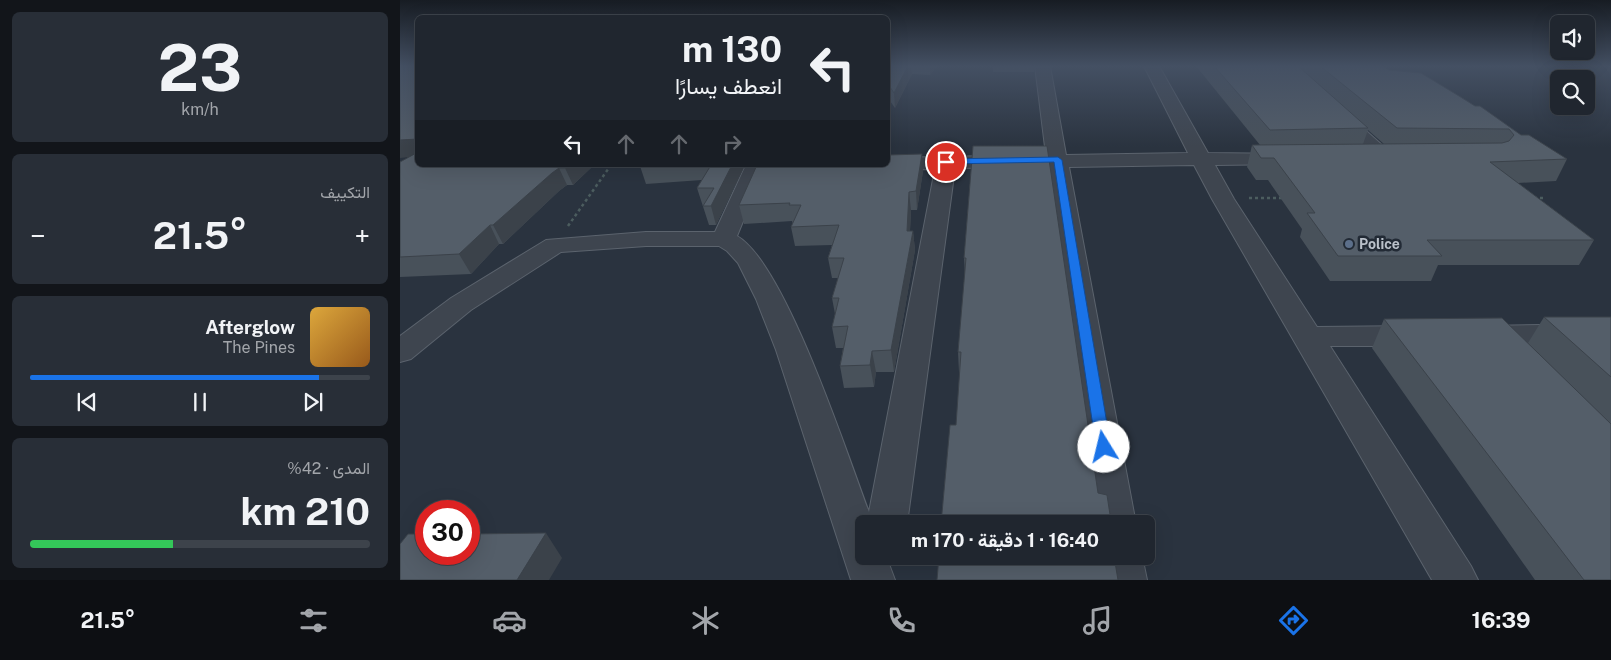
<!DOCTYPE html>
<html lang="ar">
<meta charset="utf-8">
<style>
body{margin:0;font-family:"Public Sans",Vazirmatn,sans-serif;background:#282e37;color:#f1f3f6;direction:rtl;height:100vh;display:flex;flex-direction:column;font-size:19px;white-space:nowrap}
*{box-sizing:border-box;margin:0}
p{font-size:16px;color:#a2a5aa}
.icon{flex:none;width:28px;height:28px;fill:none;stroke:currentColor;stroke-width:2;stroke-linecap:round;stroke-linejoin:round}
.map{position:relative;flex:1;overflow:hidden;direction:ltr}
.details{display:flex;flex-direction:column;gap:12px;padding:12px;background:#12151a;width:400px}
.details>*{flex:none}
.banner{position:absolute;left:15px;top:15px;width:475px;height:152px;border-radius:8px;box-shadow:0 5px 20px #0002,0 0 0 1px #3d434b;direction:rtl;background:#20262f;color:#f1f3f6;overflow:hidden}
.tools{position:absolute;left:1150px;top:15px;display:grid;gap:10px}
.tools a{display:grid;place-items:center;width:45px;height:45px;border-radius:8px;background:#20262f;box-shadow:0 5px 20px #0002,0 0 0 1px #3d434b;font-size:25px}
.speed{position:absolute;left:15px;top:500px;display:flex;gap:10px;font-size:25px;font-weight:700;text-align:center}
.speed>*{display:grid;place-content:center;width:65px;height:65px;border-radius:50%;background:#20262f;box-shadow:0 5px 20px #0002,0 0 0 1px #3d434b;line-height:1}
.speed .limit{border:8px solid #d22;background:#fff;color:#111}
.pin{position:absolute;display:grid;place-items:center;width:42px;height:42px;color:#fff;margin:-21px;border:2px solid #fff;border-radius:50%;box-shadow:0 1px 5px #0007}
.me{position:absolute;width:55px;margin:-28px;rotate:351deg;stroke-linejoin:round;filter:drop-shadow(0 0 4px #0008)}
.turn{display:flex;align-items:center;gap:18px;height:105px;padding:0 25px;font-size:22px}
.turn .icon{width:65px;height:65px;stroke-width:2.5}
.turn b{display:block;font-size:35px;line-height:42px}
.lanes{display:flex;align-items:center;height:48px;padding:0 25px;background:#0003;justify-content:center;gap:25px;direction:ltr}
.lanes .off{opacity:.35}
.big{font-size:38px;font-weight:700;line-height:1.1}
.details .tile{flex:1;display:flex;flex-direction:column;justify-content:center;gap:8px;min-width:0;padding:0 18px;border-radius:8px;background:#282e37}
.details .dial{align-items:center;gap:0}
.dial b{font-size:65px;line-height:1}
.song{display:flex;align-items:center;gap:15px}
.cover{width:60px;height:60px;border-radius:8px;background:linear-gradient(135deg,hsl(40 70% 55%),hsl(30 70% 35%))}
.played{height:5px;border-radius:2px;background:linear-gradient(90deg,#1a73e8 85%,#3d434b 85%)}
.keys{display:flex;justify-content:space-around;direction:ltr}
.heat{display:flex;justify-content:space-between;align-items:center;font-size:28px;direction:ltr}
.charge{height:8px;border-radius:4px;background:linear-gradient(90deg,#34c759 42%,#3d434b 0)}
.trip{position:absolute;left:455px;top:515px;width:300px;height:50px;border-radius:8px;background:#20262f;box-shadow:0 5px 20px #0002,0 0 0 1px #3d434b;font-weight:700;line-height:50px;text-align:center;direction:rtl}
.tabs{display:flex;height:80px;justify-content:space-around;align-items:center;background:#0d0f13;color:#a2a5aa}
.tabs .icon{width:35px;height:35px}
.tabs .current{color:#1a73e8}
.tabs b{font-size:22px;color:#f1f3f6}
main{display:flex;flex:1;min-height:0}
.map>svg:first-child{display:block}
</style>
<main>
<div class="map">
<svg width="1211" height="580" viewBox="0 0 1211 580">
<rect width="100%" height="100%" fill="#2a333f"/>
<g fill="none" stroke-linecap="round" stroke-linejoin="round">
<defs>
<path id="minor" d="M635,66H650L666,155L788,153L744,66H759L808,153L893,154L896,158L893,162L886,164L815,165L834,199L917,327L1015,326L1026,329L1030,336L1026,343L1015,346H930L1071,566L1078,580H1032L812,199L794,165L669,167L736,524H696L648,167L555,168L507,524H464V556H486L495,580H451L376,350L356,299L338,263L327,251L319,246H246L161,252L71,310L11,359L0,362V336L51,298L146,240L246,232H315L346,165H366L337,236C385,263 447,454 469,512L535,169L488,170L481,168L478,165H488V158L646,155Z
M877,66H893L991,153L994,157L991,161L984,163L977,161Z
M1211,324V344L1083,346L1072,343L1068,336L1072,329L1083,326Z
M700,556H742L747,580H703Z"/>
</defs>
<!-- minor casing -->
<use href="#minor" stroke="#5b636d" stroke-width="2"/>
<!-- path -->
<path stroke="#4c5d5f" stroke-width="2.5" stroke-dasharray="3 3" stroke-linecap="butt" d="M849,198H885
M1134,198H1144
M168,226L211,165"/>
<!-- minor -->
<use href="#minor" fill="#3e454f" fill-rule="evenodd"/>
</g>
<!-- wall -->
<path fill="#48515a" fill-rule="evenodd" d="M0,66L18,165H194L173,185H167L159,191L103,244H99L71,274L0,277V162L9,157Z
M488,66H537L530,75L512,74L495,108L488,98V99Z
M593,66H634V72H593Z
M796,66H983L989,70L1121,135L1167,159L1156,181L1118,183L1194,240L1179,265H1038L1031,281H930L900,237L902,229L868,180H856L847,167L852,145H860ZM968,130L984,144H963Z
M573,146L698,493L711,521L559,372L558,352L565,275L564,258Z
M255,165H345L316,225H309L297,188L302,180L246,184L240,166Z
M523,171L517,210H511L510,231H513L515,250L494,372H476L474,387L444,388L440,366L443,348H436L432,327L435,314L432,298L438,278H432L428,258L432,245L395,246L391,227L393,224L392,221L344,224L339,205Z
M1144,317H1211V580H1135L972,348L984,319L1128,343Z"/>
<!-- shaded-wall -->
<path fill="#3b424a" d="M508,66H511L512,74L495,108L494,93Z
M530,66H537L530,75Z
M18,139V156L0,158V140Z
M522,154L523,171L517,210L516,191Z
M168,165H194L173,185L165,168Z
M332,165H345L316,225L311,206Z
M159,168L167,185L159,191L103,244L93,225L152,173Z
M509,192L511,210L509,251L507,231Z
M90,225L99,244L71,274L59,254Z
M513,231L515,250L494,372L491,350Z
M472,351L476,372L474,387L470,365Z
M146,533L162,558L149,580H117Z"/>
<!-- building -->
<path fill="#545e69" stroke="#3b424a" d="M0,66H18V139L0,140Z
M488,66H508L494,93L488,84Z
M814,66H898L968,128L870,130Z
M920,66H983L989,70L1021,73L1059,96L1075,106H1080L1121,135H1129L1167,159L1090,162L1194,240H1027L1042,256H938L907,213H915L874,158H861L852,145L1102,143L1109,141L1114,135L1109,129L997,128Z
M573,146H647L698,493L707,495L711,521L706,524H541L550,425H556L561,352H558L566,258H564Z
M18,152V165H168L165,168H159L152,173L93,225H90L59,254L0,257V162Z
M522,154L516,191L509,192L507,231H513L491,350L472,351L470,365L440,366L448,326L432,327L439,298H432L444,258H428L439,225L391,227L401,205H389L390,203L339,205L357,165H488V155Z
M311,165H332L311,206H303L314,188H297Z
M1144,317H1211V377Z
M1102,318L1211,424V580H1184L984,319Z
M146,533L117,580H0V544L8,534H26V554H69V534Z
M539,556H714L718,580H537Z"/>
<!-- sky -->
<linearGradient id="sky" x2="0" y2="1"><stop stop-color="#171c23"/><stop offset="0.45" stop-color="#445063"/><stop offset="1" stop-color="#445063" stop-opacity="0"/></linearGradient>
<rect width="1211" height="147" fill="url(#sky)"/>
<!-- route -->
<path fill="#1a73e8" stroke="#114b97" d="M658,157L662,160L711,447L709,451H699L696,447L654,162L546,164L541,162L546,159Z"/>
<!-- markers -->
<circle fill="#5c6f8a" stroke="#222a35" stroke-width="2" cx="949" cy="244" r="5"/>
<g text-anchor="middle" stroke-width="5" stroke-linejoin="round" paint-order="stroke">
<!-- poi labels -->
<g font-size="14" font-weight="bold" fill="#bac1ca" stroke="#222a35" text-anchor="start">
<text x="959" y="249">Police</text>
</g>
</g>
</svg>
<div class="tools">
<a><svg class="icon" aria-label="sound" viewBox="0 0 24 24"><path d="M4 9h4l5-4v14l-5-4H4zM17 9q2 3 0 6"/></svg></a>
<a><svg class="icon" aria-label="search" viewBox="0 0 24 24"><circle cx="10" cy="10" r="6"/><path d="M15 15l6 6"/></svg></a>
</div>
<div class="speed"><div class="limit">30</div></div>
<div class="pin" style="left:546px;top:162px;background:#d93025"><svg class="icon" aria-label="arrive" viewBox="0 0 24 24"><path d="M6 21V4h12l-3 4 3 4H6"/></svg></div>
<svg class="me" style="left:704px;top:447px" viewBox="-20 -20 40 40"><circle r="19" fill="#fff"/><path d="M0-13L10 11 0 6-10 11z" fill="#1a73e8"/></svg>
<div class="trip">16:40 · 1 دقيقة · 170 m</div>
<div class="banner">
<div class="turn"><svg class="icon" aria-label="left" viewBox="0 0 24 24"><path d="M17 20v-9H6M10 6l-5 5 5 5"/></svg><div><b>130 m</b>انعطف يسارًا</div></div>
<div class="lanes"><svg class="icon" aria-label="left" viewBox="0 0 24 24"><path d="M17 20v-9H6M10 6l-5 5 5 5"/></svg><svg class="icon off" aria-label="ahead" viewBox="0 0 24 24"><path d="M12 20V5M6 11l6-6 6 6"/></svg><svg class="icon off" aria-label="ahead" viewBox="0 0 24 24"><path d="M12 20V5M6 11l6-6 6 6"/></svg><svg class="icon off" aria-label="right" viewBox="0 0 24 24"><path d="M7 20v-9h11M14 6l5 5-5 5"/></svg></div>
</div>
</div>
<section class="details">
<div class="tile dial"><b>23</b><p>km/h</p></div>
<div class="tile"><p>التكييف</p>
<div class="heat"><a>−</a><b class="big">21.5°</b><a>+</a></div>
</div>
<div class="tile">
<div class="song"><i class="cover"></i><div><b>Afterglow</b><p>The Pines</p></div></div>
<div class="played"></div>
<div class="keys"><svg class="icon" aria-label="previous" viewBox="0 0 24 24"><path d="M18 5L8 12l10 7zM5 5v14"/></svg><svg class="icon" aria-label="pause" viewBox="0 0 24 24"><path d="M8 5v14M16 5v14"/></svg><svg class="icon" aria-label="next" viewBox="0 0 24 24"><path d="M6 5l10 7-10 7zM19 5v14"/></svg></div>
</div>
<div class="tile"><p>المدى · 42%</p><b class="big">210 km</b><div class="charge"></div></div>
</section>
</main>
<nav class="tabs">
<b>16:39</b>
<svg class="icon current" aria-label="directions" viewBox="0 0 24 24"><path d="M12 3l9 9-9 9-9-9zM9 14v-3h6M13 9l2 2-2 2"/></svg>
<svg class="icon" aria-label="music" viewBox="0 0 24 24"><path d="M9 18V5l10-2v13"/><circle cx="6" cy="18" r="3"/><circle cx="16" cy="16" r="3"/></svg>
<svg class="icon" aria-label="phone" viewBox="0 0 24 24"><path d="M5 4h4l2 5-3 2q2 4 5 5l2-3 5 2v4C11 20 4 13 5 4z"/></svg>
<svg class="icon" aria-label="climate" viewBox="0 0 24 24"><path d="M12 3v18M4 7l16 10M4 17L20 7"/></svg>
<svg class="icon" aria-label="car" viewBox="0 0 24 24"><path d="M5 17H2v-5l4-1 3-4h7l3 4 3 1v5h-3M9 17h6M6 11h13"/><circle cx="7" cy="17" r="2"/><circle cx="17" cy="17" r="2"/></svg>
<svg class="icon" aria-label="filters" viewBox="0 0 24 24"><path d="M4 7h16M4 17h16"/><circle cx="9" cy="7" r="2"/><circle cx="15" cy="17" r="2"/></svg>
<b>21.5°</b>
</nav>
